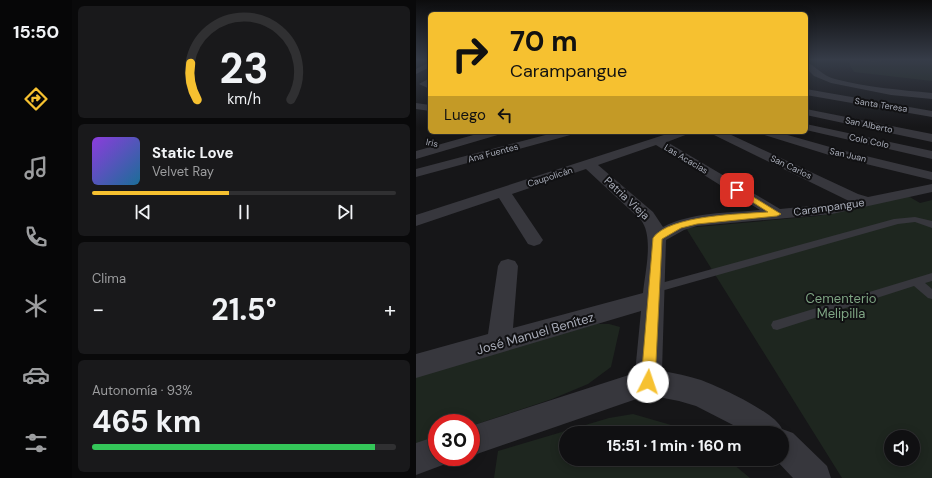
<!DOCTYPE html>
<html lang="es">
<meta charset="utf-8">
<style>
body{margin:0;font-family:"DM Sans",sans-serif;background:#19191b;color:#f1f3f6;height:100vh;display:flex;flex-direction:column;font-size:15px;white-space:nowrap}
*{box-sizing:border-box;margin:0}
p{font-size:13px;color:#9c9d9f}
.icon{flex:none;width:22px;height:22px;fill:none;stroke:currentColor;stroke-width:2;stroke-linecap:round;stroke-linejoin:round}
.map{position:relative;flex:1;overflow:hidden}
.sheet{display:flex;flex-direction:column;gap:6px;padding:6px;background:#09090a;width:344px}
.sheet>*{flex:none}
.guide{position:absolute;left:12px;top:12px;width:380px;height:122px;border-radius:6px;box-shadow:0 2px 10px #0003,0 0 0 1px #303032;background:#f6c130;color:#111;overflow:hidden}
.tools{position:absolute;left:468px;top:430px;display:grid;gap:8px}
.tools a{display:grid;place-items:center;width:36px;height:36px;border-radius:50%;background:#101012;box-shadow:0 2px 10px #0003,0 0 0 1px #303032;font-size:20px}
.speed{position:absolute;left:12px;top:414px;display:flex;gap:8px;font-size:20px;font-weight:700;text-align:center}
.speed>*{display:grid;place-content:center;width:52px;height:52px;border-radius:50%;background:#101012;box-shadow:0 2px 10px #0003,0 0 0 1px #303032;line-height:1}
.speed .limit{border:6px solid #d22;background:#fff;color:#111}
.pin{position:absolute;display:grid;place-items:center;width:34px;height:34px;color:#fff;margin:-17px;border-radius:8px;box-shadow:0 2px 6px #0006}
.me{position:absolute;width:44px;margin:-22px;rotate:4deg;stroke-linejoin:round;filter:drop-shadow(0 0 3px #0008)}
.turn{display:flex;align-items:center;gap:14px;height:84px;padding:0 16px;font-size:18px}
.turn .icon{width:52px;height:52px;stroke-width:2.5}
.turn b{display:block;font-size:28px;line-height:34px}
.then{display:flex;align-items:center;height:38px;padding:0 16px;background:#0003;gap:8px;font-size:15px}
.big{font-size:30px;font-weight:700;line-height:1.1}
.sheet .widget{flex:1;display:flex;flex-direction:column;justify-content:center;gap:6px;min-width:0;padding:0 14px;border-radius:6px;background:#19191b}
.sheet .dial{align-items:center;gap:0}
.dial svg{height:104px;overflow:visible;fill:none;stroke:#303032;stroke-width:7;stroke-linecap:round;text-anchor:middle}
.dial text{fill:#f1f3f6;stroke:none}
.song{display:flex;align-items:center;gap:12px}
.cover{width:48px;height:48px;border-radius:6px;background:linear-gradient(135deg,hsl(270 70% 55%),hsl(200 70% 35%))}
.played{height:4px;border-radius:2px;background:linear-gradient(90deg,#f6c130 45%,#303032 45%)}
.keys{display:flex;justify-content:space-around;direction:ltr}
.heat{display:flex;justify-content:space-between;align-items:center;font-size:22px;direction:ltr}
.charge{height:6px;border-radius:3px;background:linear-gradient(90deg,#34c759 93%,#303032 0)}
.trip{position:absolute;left:143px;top:426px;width:230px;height:40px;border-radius:20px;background:#101012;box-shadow:0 2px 10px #0003,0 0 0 1px #303032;font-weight:700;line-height:40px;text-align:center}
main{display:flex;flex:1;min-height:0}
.tab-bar{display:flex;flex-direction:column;width:72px;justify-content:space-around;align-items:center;background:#060607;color:#9c9d9f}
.tab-bar .icon{width:28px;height:28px}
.tab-bar .current{color:#f6c130}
.tab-bar b{font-size:18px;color:#f1f3f6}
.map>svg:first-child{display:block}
</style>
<main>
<nav class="tab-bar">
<b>15:50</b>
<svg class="icon current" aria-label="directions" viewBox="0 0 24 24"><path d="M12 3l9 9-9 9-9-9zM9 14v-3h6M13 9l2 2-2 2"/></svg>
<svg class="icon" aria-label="music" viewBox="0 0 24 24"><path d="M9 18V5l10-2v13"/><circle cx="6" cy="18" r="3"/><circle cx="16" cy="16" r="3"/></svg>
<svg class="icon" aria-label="phone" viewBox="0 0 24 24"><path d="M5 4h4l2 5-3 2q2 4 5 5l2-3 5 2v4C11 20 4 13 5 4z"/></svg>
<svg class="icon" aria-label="climate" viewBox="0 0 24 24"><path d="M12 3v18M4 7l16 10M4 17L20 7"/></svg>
<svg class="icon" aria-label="car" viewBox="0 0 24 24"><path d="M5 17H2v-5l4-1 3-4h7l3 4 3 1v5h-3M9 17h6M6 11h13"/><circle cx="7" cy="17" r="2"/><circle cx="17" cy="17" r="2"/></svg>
<svg class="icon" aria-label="filters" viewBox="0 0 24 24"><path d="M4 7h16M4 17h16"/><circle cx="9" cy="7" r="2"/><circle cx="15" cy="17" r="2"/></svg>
</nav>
<section class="sheet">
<div class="widget dial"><svg viewBox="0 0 100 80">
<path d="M14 69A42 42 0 1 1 86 69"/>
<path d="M14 69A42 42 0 0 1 9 41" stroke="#f6c130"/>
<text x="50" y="56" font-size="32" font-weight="700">23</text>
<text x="50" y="72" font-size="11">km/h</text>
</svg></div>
<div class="widget">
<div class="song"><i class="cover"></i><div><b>Static Love</b><p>Velvet Ray</p></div></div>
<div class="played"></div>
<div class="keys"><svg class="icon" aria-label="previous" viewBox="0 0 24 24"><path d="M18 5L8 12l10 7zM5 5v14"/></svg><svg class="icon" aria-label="pause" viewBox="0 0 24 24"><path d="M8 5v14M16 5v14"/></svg><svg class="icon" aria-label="next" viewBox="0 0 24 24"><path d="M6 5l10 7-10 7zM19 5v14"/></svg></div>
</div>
<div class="widget"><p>Clima</p>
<div class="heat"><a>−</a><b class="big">21.5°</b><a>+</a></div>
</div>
<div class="widget"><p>Autonomía · 93%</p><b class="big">465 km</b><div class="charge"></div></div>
</section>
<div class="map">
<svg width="516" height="478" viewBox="0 0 516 478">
<rect width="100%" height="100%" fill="#161618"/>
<!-- green -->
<path fill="#1e261f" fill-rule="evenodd" d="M431,60H516V81L438,72Z
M492,196L504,203L516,200V478H426L270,228L402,216ZM475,437H497V459H475Z
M180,324H193L204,327L195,367L172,384L136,399L55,426V423H21V437L0,444V372Z
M217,414L255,425L270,433H150V459H311L334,478H78L82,451L193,418Z"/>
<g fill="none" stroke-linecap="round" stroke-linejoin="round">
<!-- path -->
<path stroke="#3d3e44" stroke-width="1" stroke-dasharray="1 1.5" stroke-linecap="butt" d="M445,60L462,62L465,60"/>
<!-- service -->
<path fill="#37373d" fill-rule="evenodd" d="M499,217L516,221V228L499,222L482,224L238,293L234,292L233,289L234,286L238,285L478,219Z
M516,273V281L509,283L516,289V299L512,298L498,286L361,330L357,329L355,325L357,321L361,320Z"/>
<!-- minor -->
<path fill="#37373d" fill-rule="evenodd" d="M14,62V67L0,74V69Z
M390,62C399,65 406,76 419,79C450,87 484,90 516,93V99L475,95L415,83L398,76L390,68Z
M14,78V89L3,84Z
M390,89L516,111V117L390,95Z
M0,103L14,105V111L0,109Z
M390,109L516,134V142L390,115Z
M390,124L516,151V159L390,130Z
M68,132H87L85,134L0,159V151Z
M141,132H160L158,134L0,177V169Z
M257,132H274L272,134L251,142L364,209L416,204L433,201L296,134L294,132H309L442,194L452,197L516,184V192L416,214L281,226L268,230L250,240L246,371C259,373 272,376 285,380C303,387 359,412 366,429L377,433L411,466L415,478H377L359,459H366V433H328L319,426L280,406L263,401L232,395L55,456V426L219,373L225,311L0,378V354L72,334L82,266L85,261L92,259L99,261L102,266L97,328L227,293C229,272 238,237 225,220L170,169L96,194L127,240L124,244L118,246L112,244L83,198L0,226V215ZM240,145L344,210C312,213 276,212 247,227L237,212L182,165Z
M343,132H361L421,149L516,172V180L413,155L345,134Z
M21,436V457H35L32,463L0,475V443Z"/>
</g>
<!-- sky -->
<linearGradient id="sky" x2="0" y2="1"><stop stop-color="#0c0c0d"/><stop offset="0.47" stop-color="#363c48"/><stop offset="1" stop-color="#363c48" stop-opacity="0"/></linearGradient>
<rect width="516" height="127" fill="url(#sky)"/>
<!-- route -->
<path fill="#f6c130" stroke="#a07d1f" d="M321,187L365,214L361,216L281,224L265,228L246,239L239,382L237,387L232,389L227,387L225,382L237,238C253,215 325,214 352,212L319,191L317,190Z"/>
<g text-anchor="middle" stroke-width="4" stroke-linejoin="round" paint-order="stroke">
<!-- far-street labels -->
<g font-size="9" fill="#a8acb8" stroke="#111113">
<text transform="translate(465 105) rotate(9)" y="3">Santa Teresa</text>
<text transform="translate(453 125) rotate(12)" y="3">San Alberto</text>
<text transform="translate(453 141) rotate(12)" y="3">Colo Colo</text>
<text transform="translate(16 143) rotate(11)" y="3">Iris</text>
<text transform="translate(77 153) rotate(-15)" y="3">Ana Fuentes</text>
<text transform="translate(432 155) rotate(13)" y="3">San Juan</text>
<text transform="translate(270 159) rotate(31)" y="3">Las Acacias</text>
<text transform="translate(375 167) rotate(25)" y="3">San Carlos</text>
<text transform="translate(134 177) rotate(-18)" y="3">Caupolicán</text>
</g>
<!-- street labels -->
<g font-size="11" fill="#a8acb8" stroke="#111113">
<text transform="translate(211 198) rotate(43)" y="4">Patria Vieja</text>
<text transform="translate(413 207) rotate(-8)" y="4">Carampangue</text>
</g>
<!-- near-park labels -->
<g font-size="13" fill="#7ea483" stroke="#111113">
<text x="425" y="303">Cementerio<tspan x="425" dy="15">Melipilla</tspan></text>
</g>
<!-- near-street labels -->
<g font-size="13" fill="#a8acb8" stroke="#111113">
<text transform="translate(119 333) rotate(-16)" y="5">José Manuel Benítez</text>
</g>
</g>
</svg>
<div class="tools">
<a><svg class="icon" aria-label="sound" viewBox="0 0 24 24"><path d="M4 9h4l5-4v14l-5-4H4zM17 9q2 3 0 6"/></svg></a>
</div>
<div class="speed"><div class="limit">30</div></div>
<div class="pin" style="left:321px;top:190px;background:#d93025"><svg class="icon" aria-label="arrive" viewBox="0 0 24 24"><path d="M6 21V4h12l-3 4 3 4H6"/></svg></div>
<svg class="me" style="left:232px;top:382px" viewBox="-20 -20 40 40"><circle r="19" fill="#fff"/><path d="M0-13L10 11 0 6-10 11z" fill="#f6c130"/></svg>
<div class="trip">15:51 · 1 min · 160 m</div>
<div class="guide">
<div class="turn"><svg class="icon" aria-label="right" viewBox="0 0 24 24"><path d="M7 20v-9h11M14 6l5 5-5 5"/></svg><div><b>70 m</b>Carampangue</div></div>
<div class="then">Luego<svg class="icon" aria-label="left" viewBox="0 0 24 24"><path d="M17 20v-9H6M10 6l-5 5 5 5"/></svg></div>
</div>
</div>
</main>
